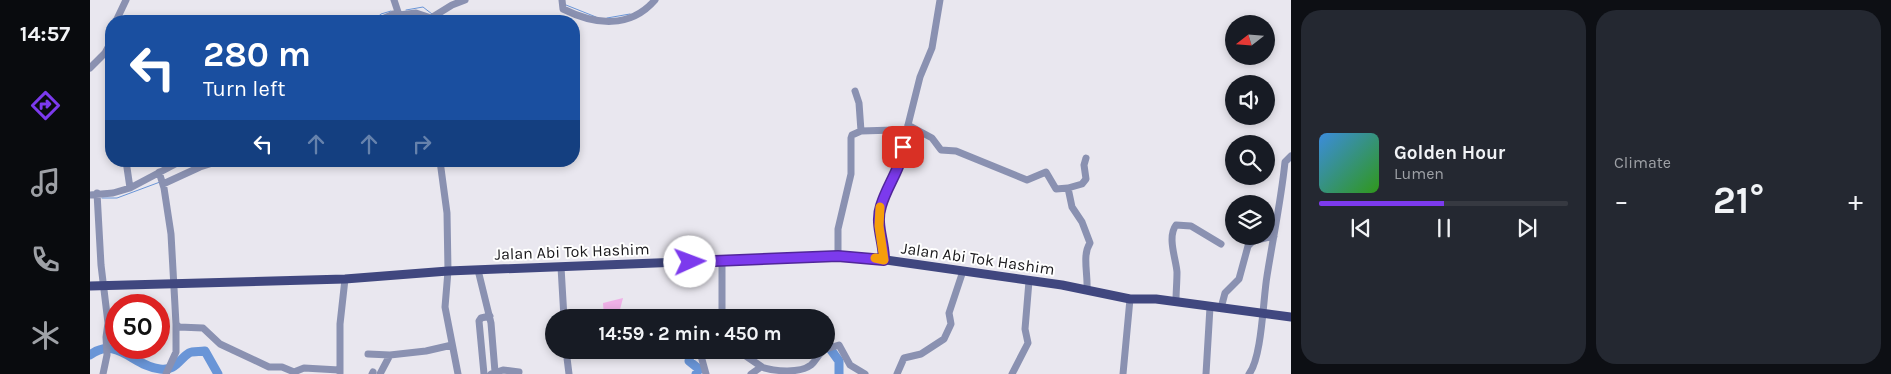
<!DOCTYPE html>
<meta charset="utf-8">
<style>
body{margin:0;font-family:Karla,sans-serif;background:#242831;color:#f1f3f6;height:100vh;display:flex;flex-direction:column;font-size:19px;white-space:nowrap}
*{box-sizing:border-box;margin:0}
p{font-size:16px;color:#9ea1a6}
.icon{flex:none;width:28px;height:28px;fill:none;stroke:currentColor;stroke-width:2;stroke-linecap:round;stroke-linejoin:round}
.map{position:relative;flex:1;overflow:hidden}
.side{display:flex;flex-direction:column;gap:10px;padding:10px;background:#0d0f14;width:600px}
.side>*{flex:none}
.guide{position:absolute;left:15px;top:15px;width:475px;height:152px;border-radius:20px;box-shadow:0 2px 8px #0003;background:#1a4fa0;color:#fff;overflow:hidden}
.needle{width:32px;rotate:253deg}
.fabs{position:absolute;left:1135px;top:15px;display:grid;gap:10px}
.fabs a{display:grid;place-items:center;width:50px;height:50px;border-radius:50%;background:#171b24;box-shadow:0 2px 8px #0003;font-size:25px}
.speed{position:absolute;left:15px;top:294px;display:flex;gap:10px;font-size:25px;font-weight:700;text-align:center}
.speed>*{display:grid;place-content:center;width:65px;height:65px;border-radius:50%;background:#171b24;box-shadow:0 2px 8px #0003;line-height:1}
.speed .limit{border:8px solid #d22;background:#fff;color:#111}
.pin{position:absolute;display:grid;place-items:center;width:42px;height:42px;color:#fff;margin:-21px;border-radius:10px;box-shadow:0 2px 8px #0006}
.me{position:absolute;width:55px;margin:-28px;rotate:88deg;stroke-linejoin:round;filter:drop-shadow(0 0 4px #0008)}
.turn{display:flex;align-items:center;gap:18px;height:105px;padding:0 15px;font-size:22px}
.turn .icon{width:65px;height:65px;stroke-width:2.5}
.turn b{display:block;font-size:35px;line-height:42px}
.lanes{display:flex;align-items:center;height:48px;padding:0 15px;background:#0003;justify-content:center;gap:25px;direction:ltr}
.lanes .off{opacity:.35}
.big{font-size:38px;font-weight:700;line-height:1.1}
.side .widget{flex:1;display:flex;flex-direction:column;justify-content:center;gap:8px;min-width:0;padding:0 18px;border-radius:20px;background:#242831}
.song{display:flex;align-items:center;gap:15px}
.cover{width:60px;height:60px;border-radius:8px;background:linear-gradient(135deg,hsl(210 70% 55%),hsl(110 70% 35%))}
.played{height:5px;border-radius:2px;background:linear-gradient(90deg,#7c3aed 50%,#363941 50%)}
.keys{display:flex;justify-content:space-around;direction:ltr}
.heat{display:flex;justify-content:space-between;align-items:center;font-size:28px;direction:ltr}
.side .tiles{flex:1;display:grid;gap:10px;grid-template-columns:repeat(2,1fr)}
.trip{position:absolute;left:455px;top:309px;width:290px;height:50px;border-radius:25px;background:#171b24;box-shadow:0 2px 8px #0003;font-weight:700;line-height:50px;text-align:center}
main{display:flex;flex:1;min-height:0}
.tabs{display:flex;flex-direction:column;width:90px;justify-content:space-around;align-items:center;background:#090b0e;color:#9ea1a6}
.tabs .icon{width:35px;height:35px}
.tabs .selected{color:#7c3aed}
.tabs b{font-size:22px;color:#f1f3f6}
.map>svg:first-child{display:block}
</style>
<main>
<nav class="tabs">
<b>14:57</b>
<svg class="icon selected" aria-label="directions" viewBox="0 0 24 24"><path d="M12 3l9 9-9 9-9-9zM9 14v-3h6M13 9l2 2-2 2"/></svg>
<svg class="icon" aria-label="music" viewBox="0 0 24 24"><path d="M9 18V5l10-2v13"/><circle cx="6" cy="18" r="3"/><circle cx="16" cy="16" r="3"/></svg>
<svg class="icon" aria-label="phone" viewBox="0 0 24 24"><path d="M5 4h4l2 5-3 2q2 4 5 5l2-3 5 2v4C11 20 4 13 5 4z"/></svg>
<svg class="icon" aria-label="climate" viewBox="0 0 24 24"><path d="M12 3v18M4 7l16 10M4 17L20 7"/></svg>
</nav>
<div class="map">
<svg width="1201" height="374" viewBox="0 0 1201 374">
<rect width="100%" height="100%" fill="#e9e7ef"/>
<!-- green -->
<path fill="#efb0e7" d="M533,298L528,317H514L513,303Z"/>
<g fill="none" stroke-linecap="round" stroke-linejoin="round">
<!-- stream -->
<path stroke="#6995d7" stroke-width="1" d="M476,5L506,17
M316,10L333,7L342,14
M517,18L540,14
M283,21L291,14L301,11
M107,165L112,161
M12,198H27L70,182"/>
<!-- river -->
<path stroke="#6995d7" stroke-width="9" d="M736,343L749,361V374
M601,350L599,361L609,369L606,374
M663,350L672,352L679,350
M0,355C26,335 44,367 70,369C86,371 88,360 99,353C103,351 110,352 115,351L128,374"/>
<!-- minor -->
<path stroke="#8a91b1" stroke-width="7" d="M304,0L311,21
M472,0L473,9C505,25 540,29 565,0
M309,15L326,13L341,18L362,5L375,0
M26,21L36,0
M288,21L308,12
M0,68L15,53L21,42
M765,91L769,103L771,131L804,130L816,133
M818,125L842,138L851,150L866,151L937,180L956,172L966,189L978,188L982,207L992,222L1000,243C992,255 998,274 997,289
M36,161L40,188
M350,161L357,213L358,271L355,307L368,374
M69,172L74,188L81,234L86,324L89,327L113,328L130,344L179,367H192L204,372L214,368L249,370
M73,184L110,167L129,161
M978,188L992,184L996,179L994,165L996,158
M7,193L11,265L18,323L16,337L17,355L13,374
M0,195L23,193L40,188L91,161
M748,256V229L761,174V138L762,135L771,131
M794,260L789,225L791,206L811,162L816,133L830,77L842,48L850,0
M471,267L474,318
M388,270L401,323L405,372
M1086,301C1086,292 1087,282 1087,272C1086,259 1077,237 1086,225L1101,226L1131,244
M1131,308L1135,293L1149,279L1158,246L1163,241L1184,236
M632,318V261
M736,349L749,345L760,365L775,374
M476,350L479,374
M638,350L653,354L672,367
M278,354L300,355
M250,373V324L255,279
M76,374L86,352V324
M282,374L283,372
M290,374L300,355L336,351L362,345
M394,374L389,321L391,318L400,316
M401,374L413,370L429,372
M616,374L611,356L615,352L625,350
M661,374L671,367C684,371 709,374 721,365C726,361 728,354 734,350
M807,374L814,358L831,354L854,339L861,324L859,313L873,271
M922,374L938,343L935,329L939,281
M1033,374L1040,299
M1116,374L1120,307
M1159,374C1172,358 1173,299 1177,276C1183,238 1191,201 1195,162L1201,156"/>
<!-- major -->
<path stroke="#40477f" stroke-width="9" d="M0,286L255,279L358,271L748,256L782,258L972,285L1040,299H1066L1201,317"/>
</g>
<g fill="none" stroke-linecap="round" stroke-linejoin="round">
<defs>
<path id="route" d="M600,262L748,256L794,260C794,241 785,224 791,206C797,185 811,169 813,147"/>
</defs>
<!-- route casing -->
<use href="#route" stroke="#51269a" stroke-width="12"/>
<!-- route -->
<use href="#route" stroke="#7c3aed" stroke-width="9"/>
<!-- slow -->
<path stroke="#f59e0b" stroke-width="9" d="M785,258L794,260L789,226L790,207"/>
</g>
<g text-anchor="middle" stroke-width="4" stroke-linejoin="round" paint-order="stroke">
<!-- street labels -->
<g font-size="16" fill="#18171a" stroke="#fff">
<text transform="translate(482 251) rotate(-2)" y="6">Jalan Abi Tok Hashim</text>
<text transform="translate(888 258) rotate(8)" y="6">Jalan Abi Tok Hashim</text>
</g>
</g>
</svg>
<div class="fabs">
<a><svg class="needle" viewBox="-14 -14 28 28"><path d="M0-13l5 13h-10z" fill="#e53935"/><path d="M0 13l5-13h-10z" fill="#9ea1a6"/></svg></a>
<a><svg class="icon" aria-label="sound" viewBox="0 0 24 24"><path d="M4 9h4l5-4v14l-5-4H4zM17 9q2 3 0 6"/></svg></a>
<a><svg class="icon" aria-label="search" viewBox="0 0 24 24"><circle cx="10" cy="10" r="6"/><path d="M15 15l6 6"/></svg></a>
<a><svg class="icon" aria-label="layers" viewBox="0 0 24 24"><path d="M12 4l9 5-9 5-9-5zM3 14l9 5 9-5"/></svg></a>
</div>
<div class="speed"><div class="limit">50</div></div>
<div class="pin" style="left:813px;top:147px;background:#d93025"><svg class="icon" aria-label="arrive" viewBox="0 0 24 24"><path d="M6 21V4h12l-3 4 3 4H6"/></svg></div>
<svg class="me" style="left:600px;top:262px" viewBox="-20 -20 40 40"><circle r="19" fill="#fff"/><path d="M0-13L10 11 0 6-10 11z" fill="#7c3aed"/></svg>
<div class="trip">14:59 · 2 min · 450 m</div>
<div class="guide">
<div class="turn"><svg class="icon" aria-label="left" viewBox="0 0 24 24"><path d="M17 20v-9H6M10 6l-5 5 5 5"/></svg><div><b>280 m</b>Turn left</div></div>
<div class="lanes"><svg class="icon" aria-label="left" viewBox="0 0 24 24"><path d="M17 20v-9H6M10 6l-5 5 5 5"/></svg><svg class="icon off" aria-label="ahead" viewBox="0 0 24 24"><path d="M12 20V5M6 11l6-6 6 6"/></svg><svg class="icon off" aria-label="ahead" viewBox="0 0 24 24"><path d="M12 20V5M6 11l6-6 6 6"/></svg><svg class="icon off" aria-label="right" viewBox="0 0 24 24"><path d="M7 20v-9h11M14 6l5 5-5 5"/></svg></div>
</div>
</div>
<section class="side">
<div class="tiles">
<div class="widget">
<div class="song"><i class="cover"></i><div><b>Golden Hour</b><p>Lumen</p></div></div>
<div class="played"></div>
<div class="keys"><svg class="icon" aria-label="previous" viewBox="0 0 24 24"><path d="M18 5L8 12l10 7zM5 5v14"/></svg><svg class="icon" aria-label="pause" viewBox="0 0 24 24"><path d="M8 5v14M16 5v14"/></svg><svg class="icon" aria-label="next" viewBox="0 0 24 24"><path d="M6 5l10 7-10 7zM19 5v14"/></svg></div>
</div>
<div class="widget"><p>Climate</p>
<div class="heat"><a>−</a><b class="big">21°</b><a>+</a></div>
</div>
</div>
</section>
</main>
